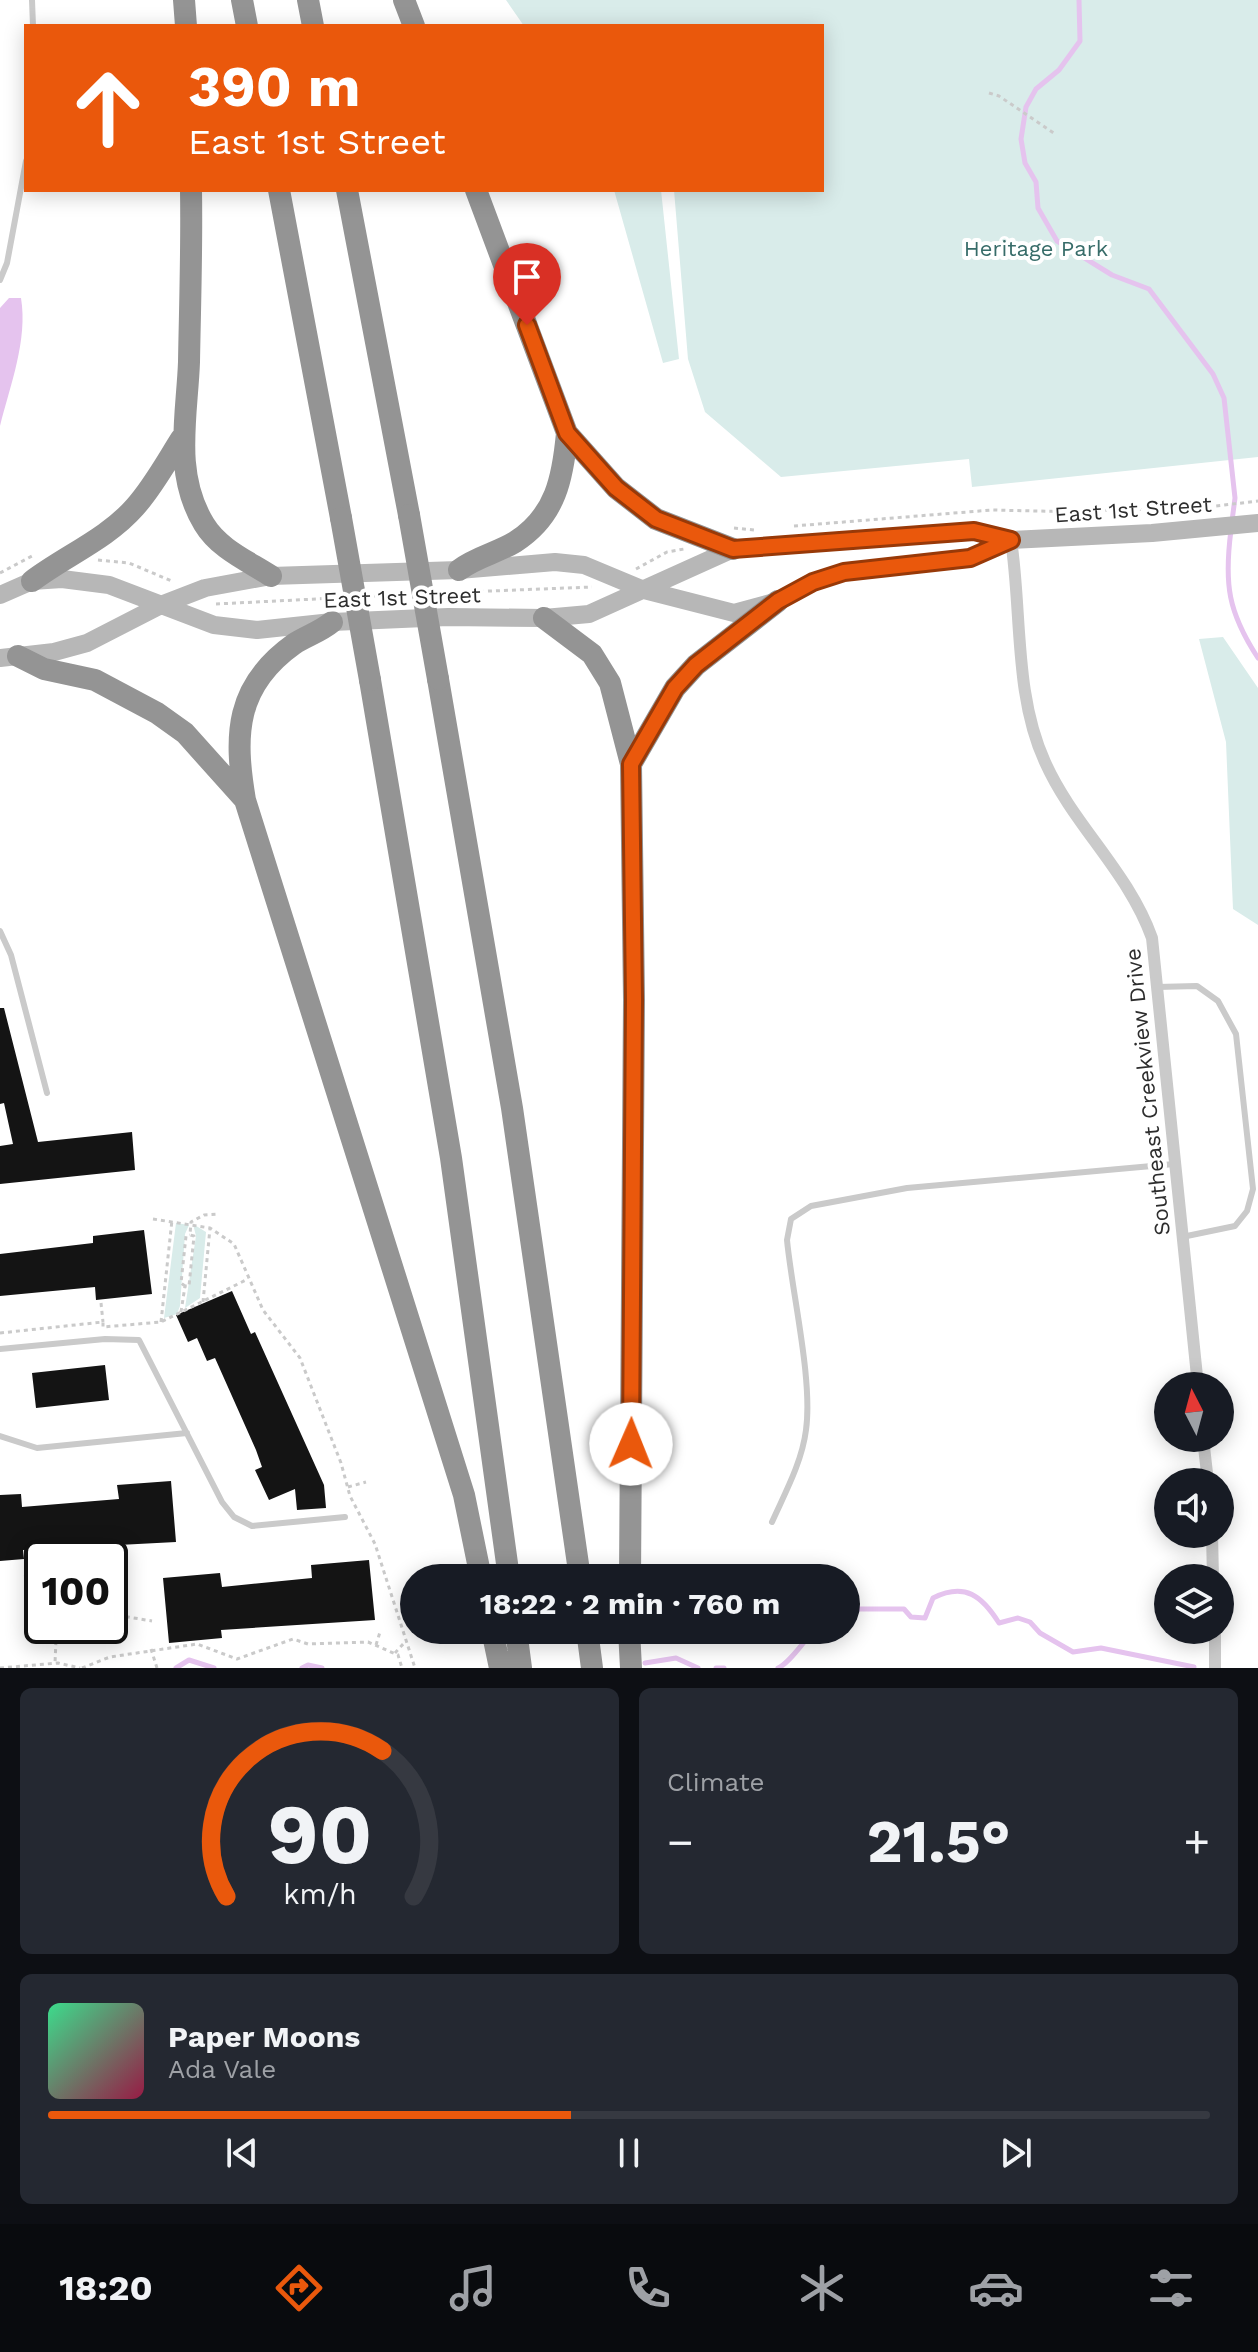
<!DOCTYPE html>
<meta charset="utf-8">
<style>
body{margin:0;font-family:"Work Sans",sans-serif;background:#242831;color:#f1f3f6;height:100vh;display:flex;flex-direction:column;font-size:30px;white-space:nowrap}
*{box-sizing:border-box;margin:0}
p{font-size:26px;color:#9ea1a6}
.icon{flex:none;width:44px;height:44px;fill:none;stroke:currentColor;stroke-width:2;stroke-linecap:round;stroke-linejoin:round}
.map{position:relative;height:1668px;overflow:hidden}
.sheet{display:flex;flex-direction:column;gap:20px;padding:20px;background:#0d0f14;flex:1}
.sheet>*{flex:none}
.guide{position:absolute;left:24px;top:24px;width:800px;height:168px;border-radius:0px;box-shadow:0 4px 20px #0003;background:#ea580c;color:#fff;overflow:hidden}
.needle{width:52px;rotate:354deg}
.controls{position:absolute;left:1154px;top:1372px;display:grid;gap:16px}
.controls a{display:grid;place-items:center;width:80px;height:80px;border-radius:50%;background:#171b24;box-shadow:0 4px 20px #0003;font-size:40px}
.speed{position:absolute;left:24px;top:1540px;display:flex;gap:16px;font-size:40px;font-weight:700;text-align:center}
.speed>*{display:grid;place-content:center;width:104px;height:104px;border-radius:50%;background:#171b24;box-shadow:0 4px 20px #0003;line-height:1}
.speed .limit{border:4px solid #111;border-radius:12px;background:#fff;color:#111}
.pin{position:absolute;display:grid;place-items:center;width:68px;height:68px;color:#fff;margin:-82px -34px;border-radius:50% 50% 50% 0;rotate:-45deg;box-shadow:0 0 8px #0007}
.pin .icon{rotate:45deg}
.me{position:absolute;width:88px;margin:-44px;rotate:1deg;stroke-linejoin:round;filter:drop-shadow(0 0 6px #0008)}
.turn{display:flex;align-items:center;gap:28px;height:168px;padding:0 32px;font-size:36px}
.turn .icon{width:104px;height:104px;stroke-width:2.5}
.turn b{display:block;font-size:56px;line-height:68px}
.big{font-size:60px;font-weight:700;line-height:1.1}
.sheet .card{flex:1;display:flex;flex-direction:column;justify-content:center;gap:12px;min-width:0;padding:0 28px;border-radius:12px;background:#242831}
.sheet .dial{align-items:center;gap:0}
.dial svg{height:208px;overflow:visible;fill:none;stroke:#363941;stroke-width:7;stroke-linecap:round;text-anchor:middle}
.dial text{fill:#f1f3f6;stroke:none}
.song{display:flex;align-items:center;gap:24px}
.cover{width:96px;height:96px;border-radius:12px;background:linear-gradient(135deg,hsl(150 70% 55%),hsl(340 70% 35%))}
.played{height:8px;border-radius:4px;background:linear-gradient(90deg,#ea580c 45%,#363941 45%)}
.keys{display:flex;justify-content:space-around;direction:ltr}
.heat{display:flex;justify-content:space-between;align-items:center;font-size:44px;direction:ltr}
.sheet .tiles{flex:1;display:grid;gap:20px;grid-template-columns:1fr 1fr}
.card:last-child{grid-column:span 2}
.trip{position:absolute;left:400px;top:1564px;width:460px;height:80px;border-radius:40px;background:#171b24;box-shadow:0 4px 20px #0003;font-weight:700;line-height:80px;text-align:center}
.tab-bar{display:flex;height:128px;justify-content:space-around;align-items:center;background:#090b0e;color:#9ea1a6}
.tab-bar .icon{width:56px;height:56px}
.tab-bar .active{color:#ea580c}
.tab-bar b{font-size:36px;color:#f1f3f6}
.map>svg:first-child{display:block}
</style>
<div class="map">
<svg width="1258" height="1668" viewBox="0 0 1258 1668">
<rect width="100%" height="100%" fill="#fff"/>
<!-- green -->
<path fill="#d9ecea" d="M506,0H1258V457L972,487L969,459L781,477L705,412L688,359L674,190H822V26H524Z
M614,190H661L679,359L663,363Z
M1223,637L1258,688V925L1233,909L1226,742L1199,639Z
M176,1223L189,1225L185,1234L180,1306L177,1314L164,1318Z
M193,1224L206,1232L200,1298L185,1308L196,1236Z"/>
<!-- water -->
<path fill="#e5c3ee" d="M9,298H21C28,340 10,386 0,426V308Z"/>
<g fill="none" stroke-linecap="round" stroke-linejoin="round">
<!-- stream -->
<path stroke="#e5c3ee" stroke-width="5" d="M1079,0L1080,41L1059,70L1036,89L1026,107L1021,139L1025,163L1036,182L1038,208L1057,241L1112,275L1149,289L1213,374L1224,398L1235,498L1232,521
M1231,530C1224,584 1228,612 1258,658
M846,1609H904L911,1617L925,1618L933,1598C965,1582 982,1596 999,1623L1018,1618L1030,1622L1040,1633L1073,1652L1101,1648L1194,1667
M645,1663L676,1658L698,1668
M176,1668L189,1660L214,1668
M302,1668L308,1665L322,1668
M716,1668H724
M778,1668C790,1663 804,1640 815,1630"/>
</g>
<!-- building -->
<path fill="#141414" d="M0,1008H4L38,1142L132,1132L135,1170L0,1184V1146L13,1144L4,1103L0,1104Z
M144,1230L152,1294L96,1300L95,1287L0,1296V1254L93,1243V1236Z
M232,1291L251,1334L255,1332L324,1485L326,1508L297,1510L295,1489L269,1500L255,1470L262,1467L256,1450L215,1358L207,1361L197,1338L188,1342L176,1315Z
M105,1365L109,1400L36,1408L32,1373Z
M171,1481L176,1542L23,1550L24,1559L0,1561V1495L21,1494L22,1507L119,1499L117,1485Z
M369,1560L375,1620L221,1630L222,1638L169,1643L163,1578L220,1573L222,1587L312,1578L311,1565Z"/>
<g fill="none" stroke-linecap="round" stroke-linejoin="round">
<!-- path -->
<path stroke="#cacaca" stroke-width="3" stroke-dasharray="4 4" stroke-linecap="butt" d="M989,93L999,96L1055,134
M794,526L992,510L1082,512L1134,508L1158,513L1258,501
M734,528L754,530
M98,560L129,563L174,582
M636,569L667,552L684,549
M0,573L32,556
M440,593L592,587
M372,596L404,595
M216,604L336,598
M153,1219L210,1228L234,1244L263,1310L300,1358L341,1463L350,1496L375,1544L415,1668
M185,1286L181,1283L186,1236L190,1235
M203,1302L210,1228
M101,1303L103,1322
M181,1312L185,1286H189L194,1236L190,1235L191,1222L204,1215L219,1214
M161,1322L172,1220
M0,1333L103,1322V1327L161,1322L248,1279
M348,1487L366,1482
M25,1575L42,1610
M110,1614L152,1621
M119,1616V1625
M51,1626L56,1640L55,1663
M54,1631L61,1626
M376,1645L380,1632
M151,1649L157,1668
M395,1653L405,1642
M0,1668L58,1663L80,1668
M82,1668L110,1657L197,1644L237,1659L293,1639L308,1644L368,1642L398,1655L402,1668"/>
<!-- lane -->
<path stroke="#cacaca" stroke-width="6" d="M32,0L33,26
M0,280L7,263L26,161
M0,931L11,955L47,1093
M1157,987L1197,986L1218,1001L1236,1034L1253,1189L1247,1211L1235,1226L1182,1237
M0,1349L105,1339L139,1340L222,1502L234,1517L252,1526L345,1517
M0,1436L37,1448L187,1433
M772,1522C785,1493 802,1462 806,1430C813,1380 792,1293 787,1240L791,1219L811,1206L907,1188L1174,1164"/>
<!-- street -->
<path stroke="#cacaca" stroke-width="12" d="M1011,540C1022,612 1014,695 1045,762C1073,825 1128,871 1152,938L1198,1386
M1203,1438L1208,1482
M1212,1534L1213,1578
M1215,1630V1668"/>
<!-- secondary -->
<path stroke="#b7b7b7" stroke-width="18" d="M0,595L32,581L62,579L109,585L214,625L257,630L332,622L448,617L544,618L589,614L733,549L974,531L1011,540L1152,533L1258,523
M0,658L54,652L87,643L161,605L205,588L271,576L459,570L555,562L584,565L644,590L734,613L778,601L813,582L844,572L970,558L1011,540"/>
<!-- highway -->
<path stroke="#949494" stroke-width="22" d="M184,0L186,26
M242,0L247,26
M308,0L313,26
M404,0L414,26
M191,190C192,247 190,305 189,362C187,417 173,473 204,524C219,549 248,561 271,576
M279,190L341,518
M347,190L409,515
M476,190L567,433L616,488L656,519L733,549
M459,570C476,557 497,553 515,542C556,516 563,477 567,433
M32,581C65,556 107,539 135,507C153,487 167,461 181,439
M544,618L592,654L610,683L631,764L634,1000L630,1578
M332,622C320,632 306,636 294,644C235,686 234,735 245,800L464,1495L481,1578
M18,656L44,669L95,680L157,713L185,733L245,800
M438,679L512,1108L580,1578
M370,680L451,1158L509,1578
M631,764L675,688L696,665L778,601
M492,1630L500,1668
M516,1630L521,1668
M587,1630L592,1668
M629,1630L631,1668"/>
<!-- highway-bridge -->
<path stroke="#949494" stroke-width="22" d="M409,515L438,679
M341,518L370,680"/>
</g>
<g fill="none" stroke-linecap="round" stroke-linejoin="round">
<defs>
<path id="route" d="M527,325L567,433L616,488L656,519L733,549L974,531L1011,540L970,558L844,572L813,582L778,601L696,665L675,688L631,764L634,1000L631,1444"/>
</defs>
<!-- route casing -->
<use href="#route" stroke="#983908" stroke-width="20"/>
<!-- route -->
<use href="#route" stroke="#ea580c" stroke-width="14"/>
</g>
<g text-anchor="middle" stroke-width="8" stroke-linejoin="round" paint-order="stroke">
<!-- park labels -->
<g font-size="22" fill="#376c69" stroke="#fff">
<text x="1036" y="256">Heritage Park</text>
</g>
<!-- street labels -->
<g font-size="22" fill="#2d2d2d" stroke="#fff">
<text transform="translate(1133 509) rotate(-4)" y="8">East 1st Street</text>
<text transform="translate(402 597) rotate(-2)" y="8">East 1st Street</text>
<text transform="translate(1147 1092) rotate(-96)" y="8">Southeast Creekview Drive</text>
</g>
</g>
</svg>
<div class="controls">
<a><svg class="needle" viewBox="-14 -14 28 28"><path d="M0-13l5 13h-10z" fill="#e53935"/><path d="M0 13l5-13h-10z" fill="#9ea1a6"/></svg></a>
<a><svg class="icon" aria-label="sound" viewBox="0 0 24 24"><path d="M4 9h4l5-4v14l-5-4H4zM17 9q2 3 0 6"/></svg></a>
<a><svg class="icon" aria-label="layers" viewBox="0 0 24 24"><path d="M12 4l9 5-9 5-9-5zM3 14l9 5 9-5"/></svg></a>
</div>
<div class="speed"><div class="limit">100</div></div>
<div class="pin" style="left:527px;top:325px;background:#d93025"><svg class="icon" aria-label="arrive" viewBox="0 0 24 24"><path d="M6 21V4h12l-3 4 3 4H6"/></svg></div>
<svg class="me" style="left:631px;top:1444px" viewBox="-20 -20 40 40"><circle r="19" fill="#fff"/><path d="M0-13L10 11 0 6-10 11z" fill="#ea580c"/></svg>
<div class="trip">18:22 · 2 min · 760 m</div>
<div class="guide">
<div class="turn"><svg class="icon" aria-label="ahead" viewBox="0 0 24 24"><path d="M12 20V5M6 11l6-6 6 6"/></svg><div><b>390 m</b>East 1st Street</div></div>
</div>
</div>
<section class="sheet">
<div class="tiles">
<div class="card dial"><svg viewBox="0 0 100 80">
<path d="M14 69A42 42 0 1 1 86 69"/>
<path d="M14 69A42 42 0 0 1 74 13" stroke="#ea580c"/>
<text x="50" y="56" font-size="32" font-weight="700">90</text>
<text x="50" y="72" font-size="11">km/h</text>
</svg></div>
<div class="card"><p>Climate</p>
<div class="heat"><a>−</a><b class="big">21.5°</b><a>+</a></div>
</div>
<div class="card">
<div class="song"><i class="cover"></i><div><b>Paper Moons</b><p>Ada Vale</p></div></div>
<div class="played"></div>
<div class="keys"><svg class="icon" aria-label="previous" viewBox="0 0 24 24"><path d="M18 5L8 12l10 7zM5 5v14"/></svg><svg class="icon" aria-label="pause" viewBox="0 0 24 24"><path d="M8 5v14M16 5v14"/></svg><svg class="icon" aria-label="next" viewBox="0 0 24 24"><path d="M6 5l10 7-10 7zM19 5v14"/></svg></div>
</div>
</div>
</section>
<nav class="tab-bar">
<b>18:20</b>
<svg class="icon active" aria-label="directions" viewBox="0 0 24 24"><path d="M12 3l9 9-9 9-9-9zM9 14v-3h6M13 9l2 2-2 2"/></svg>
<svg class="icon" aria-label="music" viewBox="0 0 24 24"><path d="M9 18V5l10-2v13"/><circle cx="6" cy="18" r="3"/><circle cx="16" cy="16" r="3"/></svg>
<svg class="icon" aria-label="phone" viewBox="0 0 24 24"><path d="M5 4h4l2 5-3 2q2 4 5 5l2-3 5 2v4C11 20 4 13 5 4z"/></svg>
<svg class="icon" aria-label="climate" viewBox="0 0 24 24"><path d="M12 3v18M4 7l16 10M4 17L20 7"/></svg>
<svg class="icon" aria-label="car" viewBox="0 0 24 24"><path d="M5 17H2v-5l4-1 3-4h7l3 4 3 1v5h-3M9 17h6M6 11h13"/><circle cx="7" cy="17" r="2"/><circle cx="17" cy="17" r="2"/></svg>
<svg class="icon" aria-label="filters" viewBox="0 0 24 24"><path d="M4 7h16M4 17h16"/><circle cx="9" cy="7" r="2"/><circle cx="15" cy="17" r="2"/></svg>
</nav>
